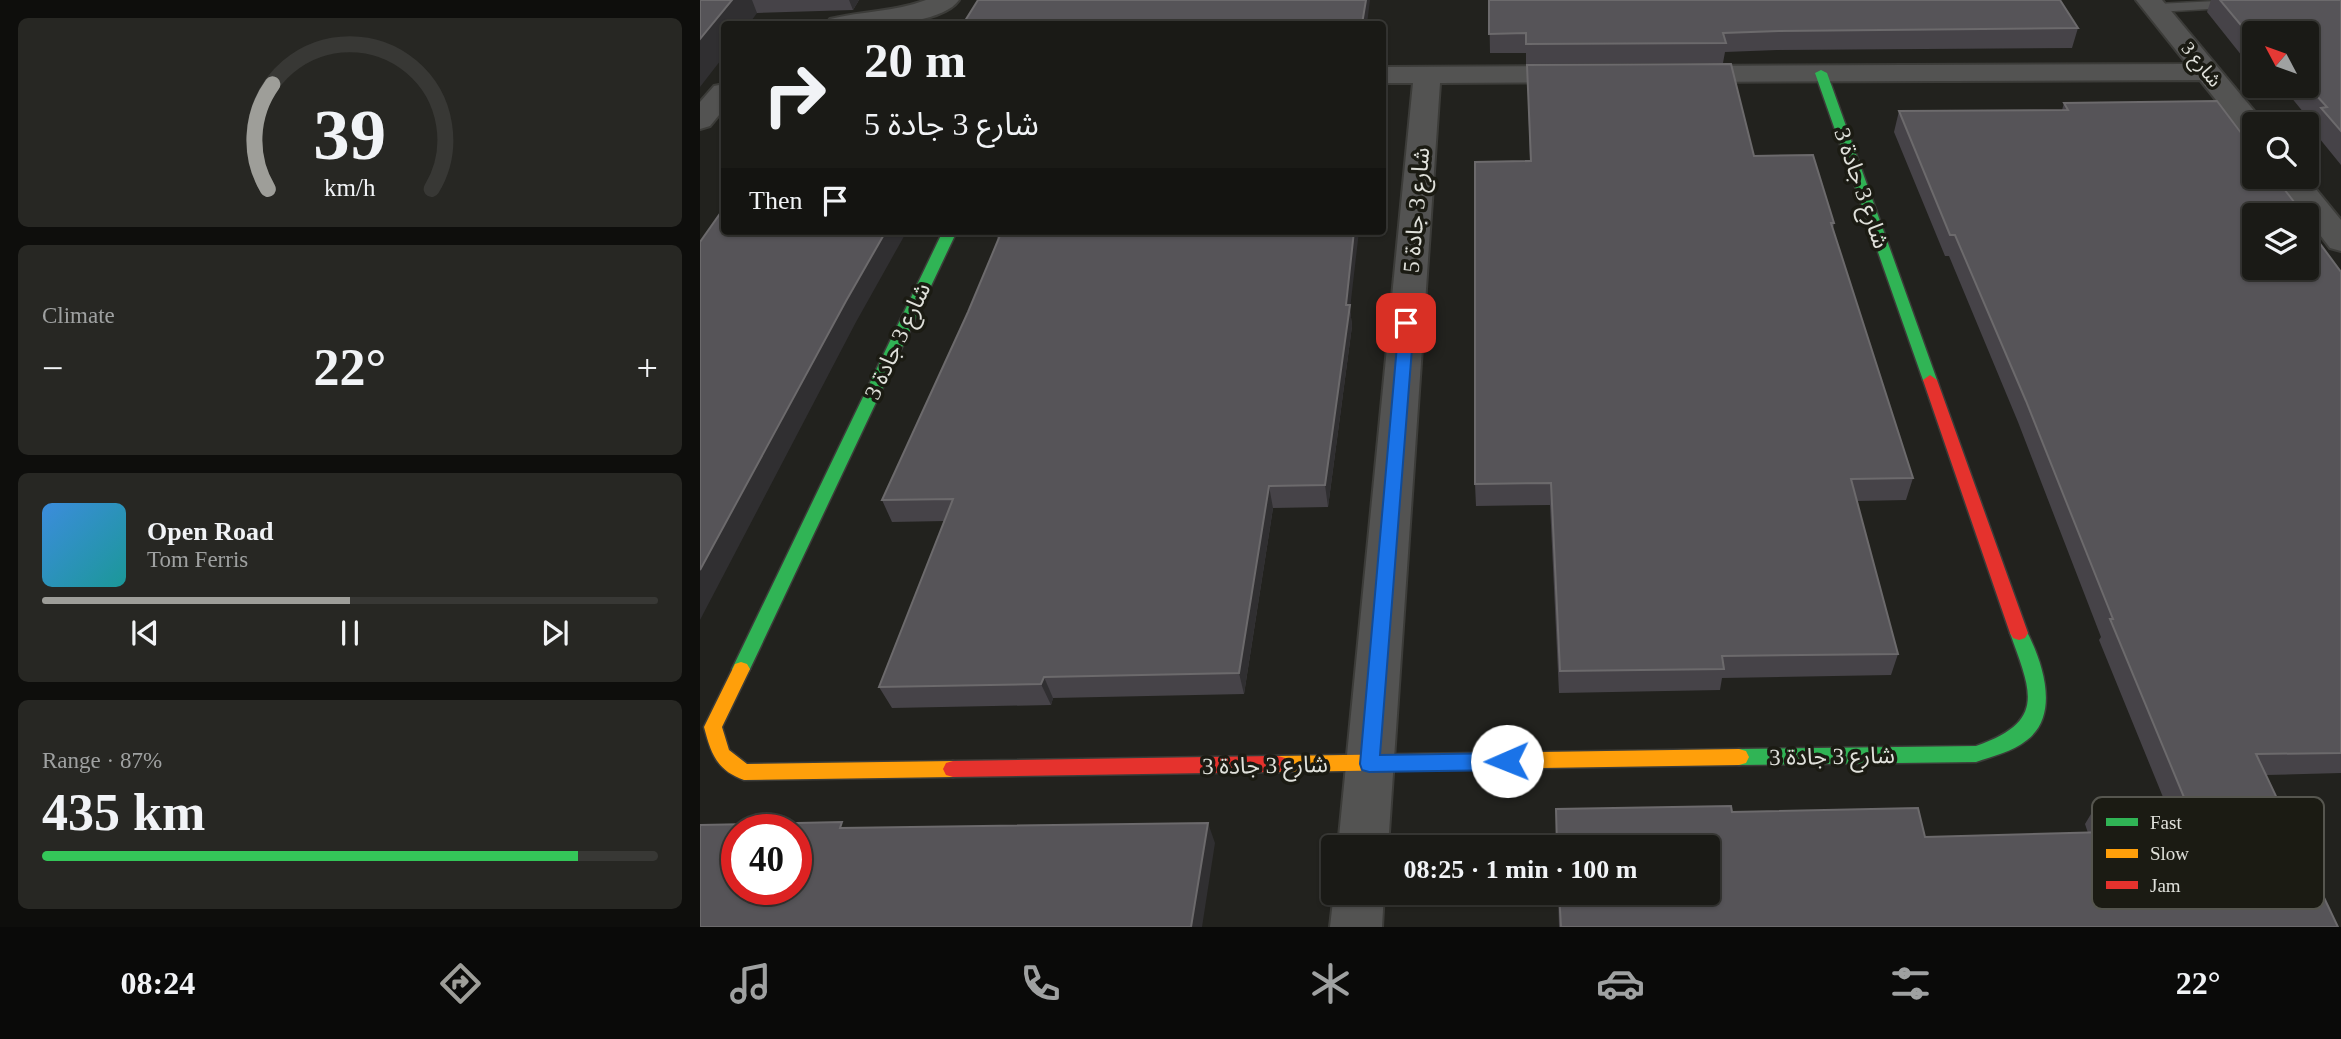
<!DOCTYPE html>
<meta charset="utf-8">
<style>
body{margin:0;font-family:"Times New Roman","Noto Sans Arabic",serif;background:#272723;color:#f1f3f6;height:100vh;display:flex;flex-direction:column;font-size:26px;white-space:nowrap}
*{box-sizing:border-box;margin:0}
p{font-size:23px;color:#9fa1a1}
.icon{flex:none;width:38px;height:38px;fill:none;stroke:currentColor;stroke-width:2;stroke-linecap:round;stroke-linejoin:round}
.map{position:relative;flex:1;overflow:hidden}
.panel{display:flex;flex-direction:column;gap:18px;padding:18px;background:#0e0e0c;width:700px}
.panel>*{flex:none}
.hud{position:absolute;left:21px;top:21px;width:665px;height:214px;border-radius:7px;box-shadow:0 2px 5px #0004,0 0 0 2px #383835;background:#1a1a16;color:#f1f3f6;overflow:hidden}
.needle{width:46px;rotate:311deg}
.fabs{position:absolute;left:1542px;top:21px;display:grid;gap:14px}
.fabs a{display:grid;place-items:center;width:77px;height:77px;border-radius:7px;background:#1a1a16;box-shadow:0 2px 5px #0004,0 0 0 2px #383835;font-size:35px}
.speed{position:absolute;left:21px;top:814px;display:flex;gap:14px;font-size:35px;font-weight:700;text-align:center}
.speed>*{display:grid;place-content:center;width:91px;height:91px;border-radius:50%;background:#1a1a16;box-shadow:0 2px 5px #0004,0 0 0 2px #383835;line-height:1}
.speed .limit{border:10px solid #d22;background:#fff;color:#111}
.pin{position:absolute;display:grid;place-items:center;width:60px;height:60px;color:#fff;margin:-30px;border-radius:14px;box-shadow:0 4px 10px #0006}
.me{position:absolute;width:77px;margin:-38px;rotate:269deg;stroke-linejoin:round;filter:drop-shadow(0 0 5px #0008)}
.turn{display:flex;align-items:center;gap:24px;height:147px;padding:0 28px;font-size:32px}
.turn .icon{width:91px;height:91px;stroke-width:2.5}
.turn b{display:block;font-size:49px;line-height:60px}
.then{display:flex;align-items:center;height:66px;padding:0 28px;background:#0003;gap:14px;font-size:26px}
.big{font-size:52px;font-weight:600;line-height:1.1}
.panel .tile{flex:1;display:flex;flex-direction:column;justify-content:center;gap:10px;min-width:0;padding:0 24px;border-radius:10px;background:#272723}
.panel .dial{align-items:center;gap:0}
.dial svg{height:182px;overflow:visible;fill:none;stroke:#383835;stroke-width:7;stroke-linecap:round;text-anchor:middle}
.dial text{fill:#f1f3f6;stroke:none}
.song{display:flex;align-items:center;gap:21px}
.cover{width:84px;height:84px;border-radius:10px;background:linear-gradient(135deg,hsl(210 70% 55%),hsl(180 70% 35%))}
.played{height:7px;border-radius:4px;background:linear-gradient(90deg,#9e9e99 50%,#383835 50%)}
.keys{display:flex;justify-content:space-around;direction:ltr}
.heat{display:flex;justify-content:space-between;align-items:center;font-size:38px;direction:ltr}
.charge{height:10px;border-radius:5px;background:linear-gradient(90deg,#34c759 87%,#383835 0)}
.trip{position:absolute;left:621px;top:835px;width:399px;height:70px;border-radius:7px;background:#1a1a16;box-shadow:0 2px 5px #0004,0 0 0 2px #383835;font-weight:600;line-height:70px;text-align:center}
.dock{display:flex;height:112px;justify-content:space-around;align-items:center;background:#0a0a09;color:#9fa1a1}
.dock .icon{width:49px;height:49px}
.dock .current{color:#9e9e99}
.dock b{font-size:32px;color:#f1f3f6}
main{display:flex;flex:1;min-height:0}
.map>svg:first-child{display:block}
</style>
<main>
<section class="panel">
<div class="tile dial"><svg viewBox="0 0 100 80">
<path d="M14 69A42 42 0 1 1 86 69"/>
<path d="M14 69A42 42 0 0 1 16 23" stroke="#9e9e99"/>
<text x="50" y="56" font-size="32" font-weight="700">39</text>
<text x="50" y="72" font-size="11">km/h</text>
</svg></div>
<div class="tile"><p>Climate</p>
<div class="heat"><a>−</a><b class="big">22°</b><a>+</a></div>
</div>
<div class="tile">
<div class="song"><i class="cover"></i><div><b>Open Road</b><p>Tom Ferris</p></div></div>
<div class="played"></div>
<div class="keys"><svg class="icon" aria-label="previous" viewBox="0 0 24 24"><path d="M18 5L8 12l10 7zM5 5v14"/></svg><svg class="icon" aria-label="pause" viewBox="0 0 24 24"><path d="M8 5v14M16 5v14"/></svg><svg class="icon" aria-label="next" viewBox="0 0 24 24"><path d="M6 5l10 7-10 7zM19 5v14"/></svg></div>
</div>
<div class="tile"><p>Range · 87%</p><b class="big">435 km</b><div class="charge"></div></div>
</section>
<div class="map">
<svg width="1641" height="927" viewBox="0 0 1641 927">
<rect width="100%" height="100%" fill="#22221e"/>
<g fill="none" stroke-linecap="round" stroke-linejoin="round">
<defs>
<path id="lane" d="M1537,0L1543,4L1541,7L1457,12L1450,8L1457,4Z"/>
<path id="street" d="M226,0H259C240,27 156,27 126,24L130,19C162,11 194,12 226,0Z
M1436,0H1462L1565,124H1554V138L1544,135L1500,80L980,82L970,80L966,74L970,68L980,66L1487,64Z
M881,66L891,68L895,74L891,80L881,82L740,83L688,847H638L713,83H682V67Z
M24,84V109L10,126L0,129V102L14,86Z
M1576,177H1606L1641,220V251L1630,248Z
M634,892H684L682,927H630Z"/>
<path id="fast" d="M1121,70L1127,73L1237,380L1235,383H1225L1223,380L1115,73Z
M243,231H257L50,669L47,674L41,676L35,674L32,669Z
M1319,626L1325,628C1342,660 1361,714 1327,740C1312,752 1293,756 1276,762L1039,765L1032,763L1029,757L1032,751L1039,749L1276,746C1347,721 1331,692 1310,633L1313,628Z"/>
<path id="slow" d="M41,662L47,664L50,669L22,727L29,750L47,764L253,761L260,763L263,769L260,775L253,777L44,780C16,770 11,753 4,727L35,664Z
M1039,749L1046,751L1049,757L1046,763L1039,765L578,772L571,770L568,764L571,758L578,756Z"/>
<path id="jam" d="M1230,375L1237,380L1328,633L1325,638L1319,640L1313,638L1310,633L1223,380Z
M578,756L585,758L588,764L585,770L578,772L253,777L246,775L243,769L246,763L253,761Z"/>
</defs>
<!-- lane casing -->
<use href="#lane" stroke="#3c3c39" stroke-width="3"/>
<!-- street casing -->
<use href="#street" stroke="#3c3c39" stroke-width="4"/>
<!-- fast casing -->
<use href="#fast" stroke="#3c3c39" stroke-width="3"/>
<!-- slow casing -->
<use href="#slow" stroke="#3c3c39" stroke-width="3"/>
<!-- jam casing -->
<use href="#jam" stroke="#3c3c39" stroke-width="3"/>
<!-- lane -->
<use href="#lane" fill="#535352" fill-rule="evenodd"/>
<!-- street -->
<use href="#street" fill="#535352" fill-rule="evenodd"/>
<!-- fast -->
<use href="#fast" fill="#30b455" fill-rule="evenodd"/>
<!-- slow -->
<use href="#slow" fill="#ff9f0a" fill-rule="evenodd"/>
<!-- jam -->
<use href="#jam" fill="#e5322d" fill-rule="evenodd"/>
</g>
<!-- wall -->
<path fill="#464348" d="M0,0H159L153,10L57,13Z
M789,0L1378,28L1372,48L1077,50L1025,52L1023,63L826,64V53H790Z
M1511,0H1641V165L1611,128L1613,124L1582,86H1606V33H1554V55L1542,56L1507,12Z
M827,65L1054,156L1134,223L1133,229L1213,478L1206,500L1157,501L1198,654L1191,675L1022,678L1020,690L859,693L850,505L776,506L775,484L830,161Z
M1364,103L1606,219L1615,230L1613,235L1641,272V773L1566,775L1638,927H859L858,892H1008V847H856V809L1032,812L1225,837L1388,833L1385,824L1397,804L1465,802L1399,640L1401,637L1318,422L1249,256H1245L1194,132L1199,111L1362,110Z
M297,231L650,309L652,326L628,507L573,508L544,694L353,698L351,705L192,708L179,687L245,521L192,522L182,500L268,312L298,240L296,233Z"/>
<!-- shaded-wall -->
<path fill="#302f31" d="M32,0H52L57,13L49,24H24V56L0,87V39Z
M149,0H159L153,10Z
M666,0H670L667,24H662Z
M186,231H207L156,322L0,620V570L146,301Z
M654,231H659L650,309L652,326L628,507L625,485Z
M569,486L573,508L544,694L539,673Z
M344,677L353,698L351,705L341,684Z
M508,823L515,843L502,927H491Z"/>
<!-- building -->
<path fill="#565458" stroke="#6c6a6c" stroke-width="2" fill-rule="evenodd" d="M0,0H32L0,39Z
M278,0H666L662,24H263Z
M789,0H1360L1378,28L1079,31L1023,33L1026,43L826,44V33L789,34Z
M1520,0H1641V131L1621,108L1627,107L1606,84V33H1554V36H1550Z
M1031,64L1054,156L1113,155L1134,223H1131L1213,478L1151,479L1198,654L1022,656L1024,669L860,671L851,483L775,484V162L831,161L827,65Z
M1517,101L1554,150V177H1575L1604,215H1554V268H1606V219L1615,230H1610L1641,272V753L1556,754L1638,927H861L859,892H1008V847H857L856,809L1031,806L1032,812L1218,808L1225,837L1407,832L1397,804L1486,802L1410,619H1413L1326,401L1255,235H1250L1199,111L1368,110L1364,103Z
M24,208V231H186L146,301L0,570V242Z
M297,231H654L646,305H650L625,485L569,486L539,673L344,677L341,684L179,687L253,499L182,500L268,312L301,233H296Z
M142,822L140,828L508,823L491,927H0V825ZM37,830H96V889H37Z"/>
<!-- route -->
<path fill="#1a73e8" stroke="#114b97" stroke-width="2" d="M706,318L714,323L680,755L807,753L814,755L817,761L814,767L807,770L669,772L662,770L660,764L699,323Z"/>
<g text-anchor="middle" stroke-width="7" stroke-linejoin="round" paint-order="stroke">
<!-- far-street labels -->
<g font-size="19" fill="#e0e1db" stroke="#1b1b13">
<text transform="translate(1502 64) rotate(51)" y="7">شارع 3</text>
</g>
<!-- street labels -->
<g font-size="23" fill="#e0e1db" stroke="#1b1b13">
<text transform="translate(1162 188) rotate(71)" y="8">شارع 3 جادة 3</text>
<text transform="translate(716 210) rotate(-85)" y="8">شارع 3 جادة 5</text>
<text transform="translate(197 341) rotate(-65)" y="8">شارع 3 جادة 3</text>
<text transform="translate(1132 756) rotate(-1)" y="8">شارع 3 جادة 3</text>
<text transform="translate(565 765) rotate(-1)" y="8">شارع 3 جادة 3</text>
</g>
</g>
<!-- legend -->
<rect x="1392" y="797" width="232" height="112" rx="10" fill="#1b1b13" stroke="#56564f" stroke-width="2"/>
<rect x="1406" y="818" width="32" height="8" fill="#30b455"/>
<rect x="1406" y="849" width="32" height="9" fill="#ff9f0a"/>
<rect x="1406" y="881" width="32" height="8" fill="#e5322d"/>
<g font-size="19" fill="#e0e1db">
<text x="1450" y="829">Fast</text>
<text x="1450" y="860">Slow</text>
<text x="1450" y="892">Jam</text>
</g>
</svg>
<div class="fabs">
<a><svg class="needle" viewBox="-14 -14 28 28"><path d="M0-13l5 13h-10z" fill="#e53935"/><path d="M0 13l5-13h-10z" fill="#9fa1a1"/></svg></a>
<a><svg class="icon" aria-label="search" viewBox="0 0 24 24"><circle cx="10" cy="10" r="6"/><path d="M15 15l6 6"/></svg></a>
<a><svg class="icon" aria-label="layers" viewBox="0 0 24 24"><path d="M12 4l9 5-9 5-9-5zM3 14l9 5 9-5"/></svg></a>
</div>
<div class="speed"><div class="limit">40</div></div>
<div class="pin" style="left:706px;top:323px;background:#d93025"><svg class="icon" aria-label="arrive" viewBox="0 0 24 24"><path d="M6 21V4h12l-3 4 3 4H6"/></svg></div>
<svg class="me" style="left:807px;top:761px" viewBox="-20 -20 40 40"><circle r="19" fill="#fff"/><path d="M0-13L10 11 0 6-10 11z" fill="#1a73e8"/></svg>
<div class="trip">08:25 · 1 min · 100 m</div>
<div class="hud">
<div class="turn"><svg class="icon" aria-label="right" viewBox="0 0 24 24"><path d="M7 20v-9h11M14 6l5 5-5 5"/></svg><div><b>20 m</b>شارع 3 جادة 5</div></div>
<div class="then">Then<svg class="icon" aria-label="arrive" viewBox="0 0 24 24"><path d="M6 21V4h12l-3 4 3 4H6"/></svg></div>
</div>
</div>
</main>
<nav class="dock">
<b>08:24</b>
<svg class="icon current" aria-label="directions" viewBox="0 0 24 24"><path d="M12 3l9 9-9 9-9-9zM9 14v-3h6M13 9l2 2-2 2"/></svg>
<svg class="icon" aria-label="music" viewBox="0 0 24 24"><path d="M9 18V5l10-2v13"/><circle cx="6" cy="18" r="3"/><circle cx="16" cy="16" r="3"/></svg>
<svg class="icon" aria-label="phone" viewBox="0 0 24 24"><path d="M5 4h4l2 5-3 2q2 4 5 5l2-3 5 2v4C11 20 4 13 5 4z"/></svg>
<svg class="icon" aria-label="climate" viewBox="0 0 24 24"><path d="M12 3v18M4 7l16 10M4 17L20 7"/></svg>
<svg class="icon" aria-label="car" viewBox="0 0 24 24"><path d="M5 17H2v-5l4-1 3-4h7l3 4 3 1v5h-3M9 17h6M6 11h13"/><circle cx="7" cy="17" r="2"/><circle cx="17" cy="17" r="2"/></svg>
<svg class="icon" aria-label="filters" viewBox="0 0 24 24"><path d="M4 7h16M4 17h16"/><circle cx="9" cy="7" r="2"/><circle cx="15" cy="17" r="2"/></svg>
<b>22°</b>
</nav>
